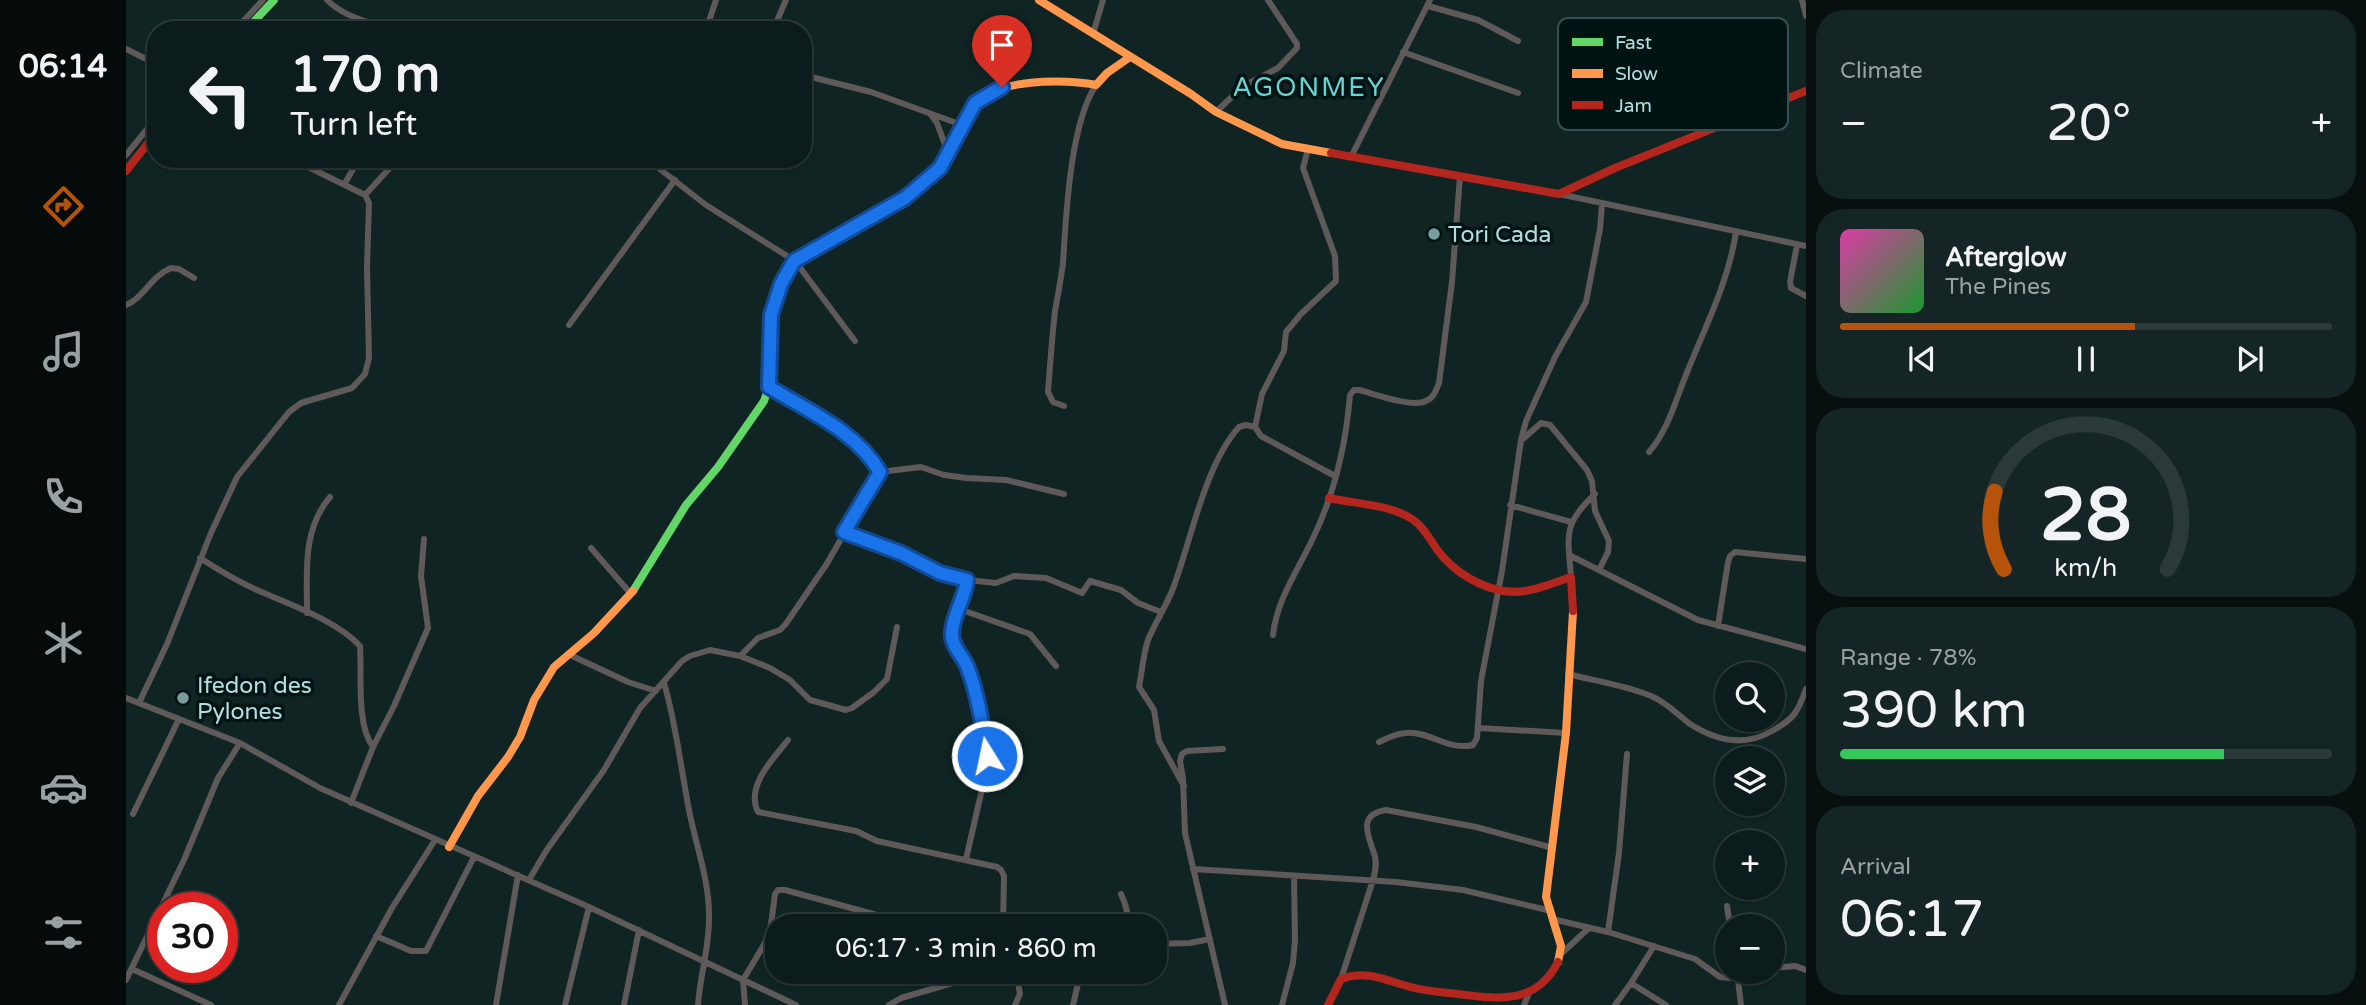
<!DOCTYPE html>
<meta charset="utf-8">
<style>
body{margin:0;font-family:"Varela Round",sans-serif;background:#152424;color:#f1f3f6;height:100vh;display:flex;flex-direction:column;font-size:26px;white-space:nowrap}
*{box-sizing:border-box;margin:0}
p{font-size:23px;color:#9aa1a3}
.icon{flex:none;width:38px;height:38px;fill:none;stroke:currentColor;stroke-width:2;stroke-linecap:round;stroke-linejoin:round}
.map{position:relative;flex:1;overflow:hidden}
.details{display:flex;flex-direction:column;gap:10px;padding:10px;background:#070f0f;width:560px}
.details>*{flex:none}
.top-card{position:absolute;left:21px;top:21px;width:665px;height:147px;border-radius:28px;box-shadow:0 2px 5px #0004,0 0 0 2px #2c393a;background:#0c1b1b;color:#f1f3f6;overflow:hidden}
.controls{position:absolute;left:1589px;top:662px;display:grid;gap:14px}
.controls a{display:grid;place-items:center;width:70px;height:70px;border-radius:50%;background:#0c1b1b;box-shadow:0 2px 5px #0004,0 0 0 2px #2c393a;font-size:35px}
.speed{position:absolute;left:21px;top:892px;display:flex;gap:14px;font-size:35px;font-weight:700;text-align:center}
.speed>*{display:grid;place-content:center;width:91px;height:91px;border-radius:50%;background:#0c1b1b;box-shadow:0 2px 5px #0004,0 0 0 2px #2c393a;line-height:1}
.speed .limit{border:10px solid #d22;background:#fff;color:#111}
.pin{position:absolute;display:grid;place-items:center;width:60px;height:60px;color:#fff;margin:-72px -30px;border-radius:50% 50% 50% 0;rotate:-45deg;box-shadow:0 0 7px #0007}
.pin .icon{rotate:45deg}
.me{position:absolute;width:77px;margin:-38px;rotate:350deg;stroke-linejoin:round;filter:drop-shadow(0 0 5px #0008)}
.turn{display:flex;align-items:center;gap:24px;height:147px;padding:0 28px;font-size:32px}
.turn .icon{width:91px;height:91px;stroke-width:2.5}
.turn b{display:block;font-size:49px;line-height:60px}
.big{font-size:52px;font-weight:600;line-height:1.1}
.details .card{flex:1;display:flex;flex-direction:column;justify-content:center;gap:10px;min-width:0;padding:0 24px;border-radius:28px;background:#152424}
.details .dial{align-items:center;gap:0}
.dial svg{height:182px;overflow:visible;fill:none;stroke:#2c393a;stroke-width:7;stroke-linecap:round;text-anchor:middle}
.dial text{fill:#f1f3f6;stroke:none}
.song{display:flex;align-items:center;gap:21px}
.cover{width:84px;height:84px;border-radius:10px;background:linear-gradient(135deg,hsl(320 70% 55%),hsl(130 70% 35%))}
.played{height:7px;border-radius:4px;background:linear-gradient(90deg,#b45309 60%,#2c393a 60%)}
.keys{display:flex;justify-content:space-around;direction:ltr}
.heat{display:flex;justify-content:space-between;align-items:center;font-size:38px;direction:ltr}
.charge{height:10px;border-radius:5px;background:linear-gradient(90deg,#34c759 78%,#2c393a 0)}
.trip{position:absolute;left:639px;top:914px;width:402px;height:70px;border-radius:28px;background:#0c1b1b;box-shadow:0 2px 5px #0004,0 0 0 2px #2c393a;font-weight:600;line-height:70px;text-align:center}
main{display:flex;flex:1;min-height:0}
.dock{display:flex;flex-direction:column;width:126px;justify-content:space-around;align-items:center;background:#050b0b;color:#9aa1a3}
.dock .icon{width:49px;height:49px}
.dock .selected{color:#b45309}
.dock b{font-size:32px;color:#f1f3f6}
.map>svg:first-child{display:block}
</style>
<main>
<nav class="dock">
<b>06:14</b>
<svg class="icon selected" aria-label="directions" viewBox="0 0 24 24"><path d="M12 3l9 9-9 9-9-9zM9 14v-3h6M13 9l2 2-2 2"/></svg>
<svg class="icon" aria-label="music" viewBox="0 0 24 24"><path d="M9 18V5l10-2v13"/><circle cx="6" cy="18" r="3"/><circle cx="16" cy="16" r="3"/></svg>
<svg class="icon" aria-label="phone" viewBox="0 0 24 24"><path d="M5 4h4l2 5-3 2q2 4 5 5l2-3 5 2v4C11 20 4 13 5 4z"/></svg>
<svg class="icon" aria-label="climate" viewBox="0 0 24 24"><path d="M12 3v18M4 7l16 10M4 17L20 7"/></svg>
<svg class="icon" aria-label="car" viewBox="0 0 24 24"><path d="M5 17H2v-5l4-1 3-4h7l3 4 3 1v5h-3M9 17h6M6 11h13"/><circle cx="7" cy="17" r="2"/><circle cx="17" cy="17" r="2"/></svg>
<svg class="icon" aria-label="filters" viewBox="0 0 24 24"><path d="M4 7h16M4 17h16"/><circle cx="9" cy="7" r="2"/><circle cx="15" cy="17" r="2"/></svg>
</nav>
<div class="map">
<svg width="1680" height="1005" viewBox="0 0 1680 1005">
<rect width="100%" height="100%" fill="#102424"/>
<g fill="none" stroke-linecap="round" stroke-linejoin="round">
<!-- street -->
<path stroke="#60595a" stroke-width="6" d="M201,0C218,17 241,21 263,30
M1676,0L1680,16
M1302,6L1352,20L1392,41
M109,30L137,0
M580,30L590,0
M647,30L660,0
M967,34L977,0
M0,49L30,64
M1277,52L1392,93
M677,75L745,92L836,125
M1090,112L1116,87L1152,68L1171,48V44L1142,0
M805,115L811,123L822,153
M1182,149L1177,168L1209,256L1210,281L1175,314L1160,332L1158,351L1136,394L1129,427L1135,436L1209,476
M0,155L30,118
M1225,157L1304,0
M521,159L580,205L669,261L729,341
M219,183L233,159
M1433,194L1680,246
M239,195L272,159
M1671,245L1664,282L1665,288L1680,296
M0,305C17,299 25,276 45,268L53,269L68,278
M443,325L549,180
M938,406L927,402L922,392C924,365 926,338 929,311C932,295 935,279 937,263C940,216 944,124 970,85
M1397,439L1415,423L1424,425L1461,470L1466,481L1469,511L1483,541L1482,552L1473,570
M1523,452C1543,429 1550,398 1562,370C1580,325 1603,280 1610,232
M754,472L795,467L818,475L840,478L880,480L938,494
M1384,505L1445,522
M718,532L775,553L814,573L841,580L825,633L827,642L841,666L846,682L861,756L860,772L840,859
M465,548L505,594
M1443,555L1572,620L1680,649
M74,558C94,571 116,584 138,593C168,606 212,622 234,646C236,674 230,725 247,747
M1445,577C1442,535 1436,525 1469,494
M841,580L870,583L888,576L920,578L956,593L964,581L995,590L1012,603L1035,612
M833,609L904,634L930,666
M181,613C181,572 176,530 204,497
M1592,626L1602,562L1604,556L1609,552L1680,559
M1147,635C1151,598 1173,569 1188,536C1209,492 1220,443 1224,395L1228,390H1233C1249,394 1286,408 1300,401C1308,398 1310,390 1313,383L1326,282L1334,176
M444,655L502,682L530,691
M614,656L632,638L654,630L659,625L700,565L754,472C730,431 683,411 643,387
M1442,674C1468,681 1499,685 1525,696C1540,702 1551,714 1564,724C1589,740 1617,747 1644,732C1668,719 1671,714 1680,689
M538,683C551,727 555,771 564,815C571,848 583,881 583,915C584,946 574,974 572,1005
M0,698L114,743L194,788L463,907L670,1005
M13,703L41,644L85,533L111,477L163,412L175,403L226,388L239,374L243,358L241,267L243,203L239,195L166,159
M1352,728L1440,733
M662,740C648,758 619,786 632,812L730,831L751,841L871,867L875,870L878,876L877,926
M1253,742C1262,738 1271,733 1280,733C1304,731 1322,751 1347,745L1351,738L1355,681L1376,571L1395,440L1400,421L1429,357L1460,302L1474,229L1476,204
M1097,749L1061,751L1056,754L1054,761L1057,778L1059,833L1099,1005
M1058,786L1033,741L1028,710L1013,687C1016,672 1017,655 1022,640C1029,623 1039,608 1046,591C1065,542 1078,466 1113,427L1120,425L1129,427
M225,803L247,747L268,706L302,628L295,576L298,539
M7,814L53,719
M1067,869L1270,882L1337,890L1421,910
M403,880L420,851L478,770L514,708L556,661L564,656L584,650L614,656L644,668L664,680L684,700L720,710L726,708L748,692L761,679L771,627
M995,894C1000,905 1003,914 1000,926
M1601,906L1604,926
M1426,919L1482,932L1569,959L1594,977L1603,978L1636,971
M1482,932L1493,853L1501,754
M250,936L285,951H300L348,857
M1029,944L1064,943L1084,939
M1435,954L1463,928
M1647,968L1669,966L1680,970
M6,969L85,1005
M1611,971L1615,1005
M1215,979L1247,880C1249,872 1251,865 1249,857C1244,838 1229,815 1260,810L1350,827L1427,848
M0,980L58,860L92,778L114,743
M1505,983L1528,946
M815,986L820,971
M213,1005L266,908L309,840
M370,1005L392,875
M439,1005L463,907
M498,1005L513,930
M619,1005L617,980L639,943L645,925L649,894L652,890H659L791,926
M763,1005L775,998L868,971
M889,1005L894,994L890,971
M947,1005L955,971
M1156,1005L1167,963L1169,940L1168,876
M1398,1005L1403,993
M1489,1005L1505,983L1540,1005"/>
<!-- fast -->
<path stroke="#63d668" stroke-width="8" d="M120,30L148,0
M507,591L560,505L592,467L638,401L643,387L645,315L655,283L669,261L750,215"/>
<!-- slow -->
<path stroke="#ff974d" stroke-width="8" d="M913,0L1065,94L1090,112L1156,144L1205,153
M750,215C771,203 799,187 814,167C828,149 834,125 847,106C867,78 940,79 970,85L981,73L1004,57
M323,847L352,796L382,757L394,737L408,700L428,667L468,633L507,591
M1432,962L1435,946L1420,897L1440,733L1447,611"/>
<!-- jam -->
<path stroke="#b3261e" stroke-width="8" d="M1205,153L1433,194L1489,168L1680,91
M0,171L30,133
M1203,498C1229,504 1263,504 1286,519C1300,528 1306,545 1317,557C1336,578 1369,596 1399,591C1415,589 1430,582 1445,577L1447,611
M1202,1005L1215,979C1243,969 1262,982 1289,988C1303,992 1318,992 1332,994C1373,999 1410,1005 1432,962"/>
</g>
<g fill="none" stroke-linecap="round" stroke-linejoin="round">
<defs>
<path id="route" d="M861,756C857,727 852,694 841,666C836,655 824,644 826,632C827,614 839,598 841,580L814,573L775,553L718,532L754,472C730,431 682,411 643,387L645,315L655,284L668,261L779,198L814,168L849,103L876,87"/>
</defs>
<!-- route casing -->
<use href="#route" stroke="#114b97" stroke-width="18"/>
<!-- route -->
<use href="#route" stroke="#1a73e8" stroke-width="12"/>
</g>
<!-- markers -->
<g fill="#779e9e" stroke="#001313" stroke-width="2.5">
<circle cx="1308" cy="234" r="7"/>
<circle cx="57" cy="698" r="7"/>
</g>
<g text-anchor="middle" stroke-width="7" stroke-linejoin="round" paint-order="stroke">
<!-- poi labels -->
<g font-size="23" fill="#afe0df" stroke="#001313" text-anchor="start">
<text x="1322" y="242">Tori Cada</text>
<text x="71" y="693">Ifedon des<tspan x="71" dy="26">Pylones</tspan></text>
</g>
<!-- quarter labels -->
<g font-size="26" letter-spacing="2" fill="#68d4d3" stroke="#001313">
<text x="1183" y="96">AGONMEY</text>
</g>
</g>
<!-- legend -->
<rect x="1432" y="18" width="230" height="112" rx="10" fill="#001313" stroke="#355050" stroke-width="2"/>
<rect x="1446" y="38" width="31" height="8" fill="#63d668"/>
<rect x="1446" y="69" width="31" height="9" fill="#ff974d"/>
<rect x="1446" y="101" width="31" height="8" fill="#b3261e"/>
<g font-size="19" fill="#afe0df">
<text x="1489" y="49">Fast</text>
<text x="1489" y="80">Slow</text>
<text x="1489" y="112">Jam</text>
</g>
</svg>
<div class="controls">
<a><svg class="icon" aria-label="search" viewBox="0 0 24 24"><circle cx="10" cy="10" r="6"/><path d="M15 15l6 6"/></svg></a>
<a><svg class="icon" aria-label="layers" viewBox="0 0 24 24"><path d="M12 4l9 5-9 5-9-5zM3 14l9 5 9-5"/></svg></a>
<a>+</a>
<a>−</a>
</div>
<div class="speed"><div class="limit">30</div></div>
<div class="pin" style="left:876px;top:87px;background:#d93025"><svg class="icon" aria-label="arrive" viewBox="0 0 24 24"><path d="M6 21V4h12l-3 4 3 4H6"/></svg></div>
<svg class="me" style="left:861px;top:756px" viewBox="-20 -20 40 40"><circle r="17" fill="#1a73e8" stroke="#fff" stroke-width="3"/><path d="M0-11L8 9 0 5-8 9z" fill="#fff"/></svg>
<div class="trip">06:17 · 3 min · 860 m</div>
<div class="top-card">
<div class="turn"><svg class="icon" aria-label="left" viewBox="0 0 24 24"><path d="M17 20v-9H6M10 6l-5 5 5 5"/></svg><div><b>170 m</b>Turn left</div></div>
</div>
</div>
<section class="details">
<div class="card"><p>Climate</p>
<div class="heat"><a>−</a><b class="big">20°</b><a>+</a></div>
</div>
<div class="card">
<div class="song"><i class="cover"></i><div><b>Afterglow</b><p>The Pines</p></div></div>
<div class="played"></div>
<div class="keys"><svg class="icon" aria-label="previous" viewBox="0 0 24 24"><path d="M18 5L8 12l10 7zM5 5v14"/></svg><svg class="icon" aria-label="pause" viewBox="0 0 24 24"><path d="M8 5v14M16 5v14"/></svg><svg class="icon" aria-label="next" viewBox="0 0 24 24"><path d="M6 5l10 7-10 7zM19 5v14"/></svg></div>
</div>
<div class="card dial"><svg viewBox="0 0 100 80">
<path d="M14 69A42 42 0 1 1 86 69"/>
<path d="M14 69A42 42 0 0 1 10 35" stroke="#b45309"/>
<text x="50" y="56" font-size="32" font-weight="700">28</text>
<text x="50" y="72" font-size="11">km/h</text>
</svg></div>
<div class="card"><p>Range · 78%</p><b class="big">390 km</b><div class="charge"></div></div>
<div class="card"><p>Arrival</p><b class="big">06:17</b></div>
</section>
</main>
